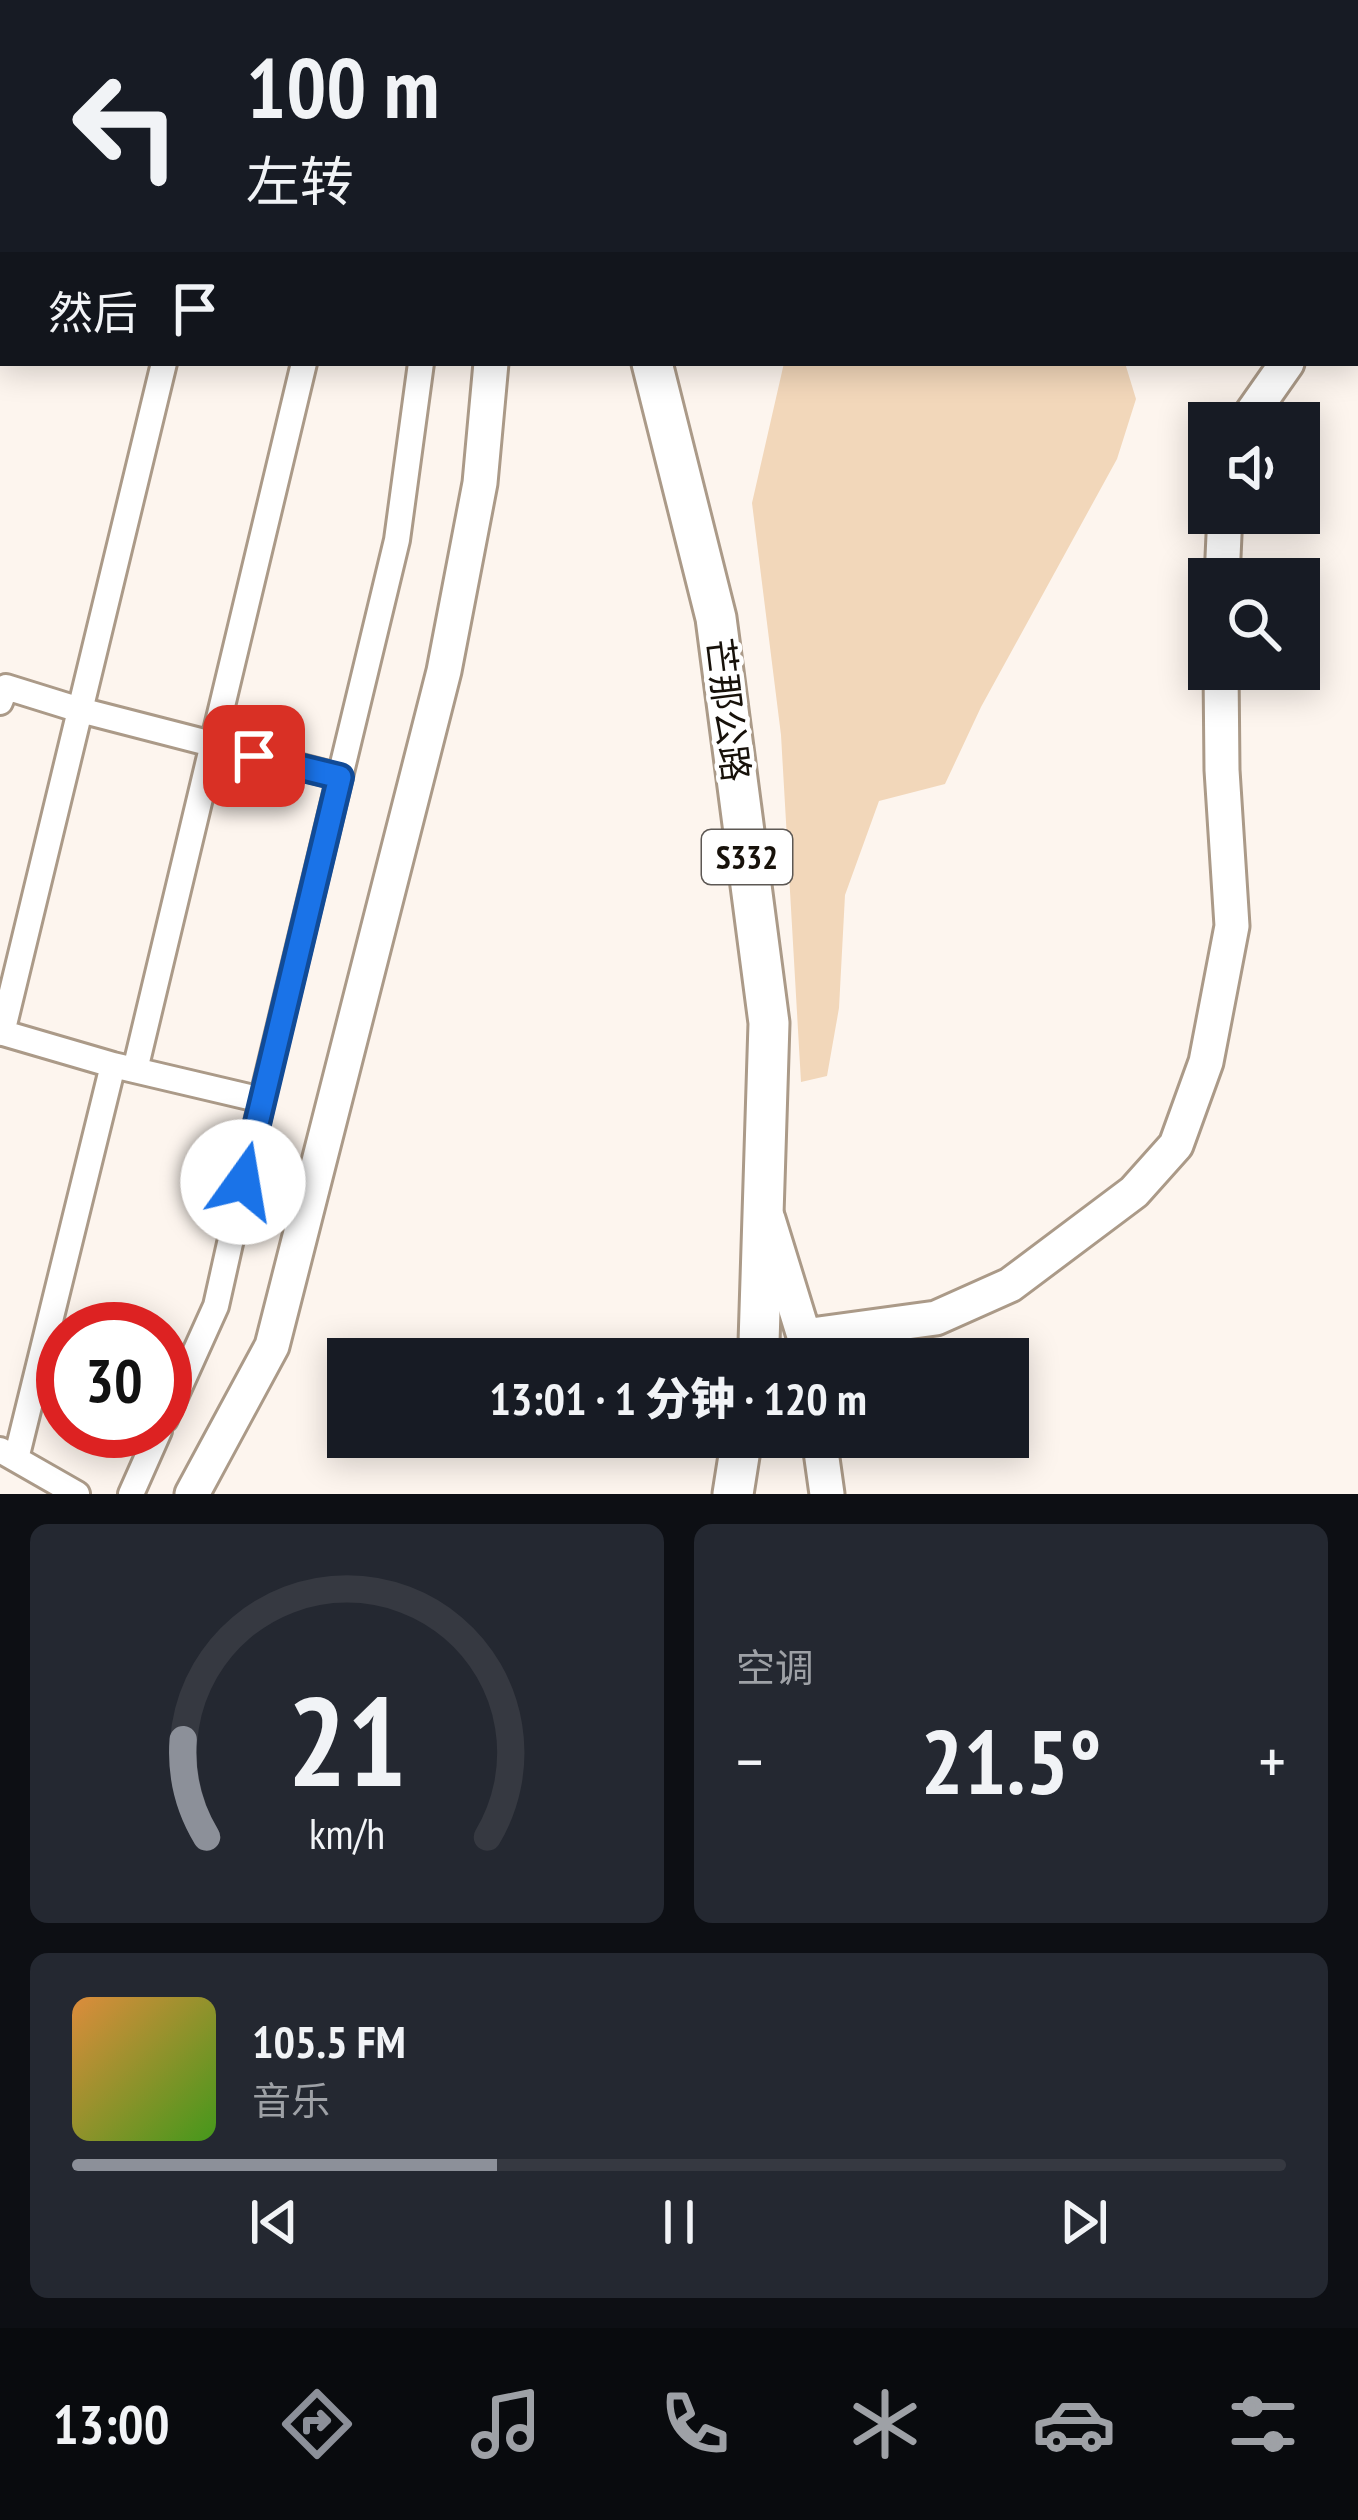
<!DOCTYPE html>
<html lang="zh">
<meta charset="utf-8">
<style>
body{margin:0;font-family:"PT Sans Narrow","Noto Sans SC",sans-serif;background:#242831;color:#f1f3f6;height:100vh;display:flex;flex-direction:column;font-size:45px;white-space:nowrap}
*{box-sizing:border-box;margin:0}
p{font-size:39px;color:#9ea1a6}
.icon{flex:none;width:66px;height:66px;fill:none;stroke:currentColor;stroke-width:2;stroke-linecap:round;stroke-linejoin:round}
.map{position:relative;height:1494px;overflow:hidden}
.details{display:flex;flex-direction:column;gap:30px;padding:30px;background:#0d0f14;flex:1}
.details>*{flex:none}
.hud{position:absolute;left:0px;top:0px;width:1359px;height:366px;box-shadow:0 6px 30px #0003;background:#171b24;color:#f1f3f6;overflow:hidden}
.tools{position:absolute;left:1188px;top:402px;display:grid;gap:24px}
.tools a{display:grid;place-items:center;width:132px;height:132px;border-radius:0px;background:#171b24;box-shadow:0 6px 30px #0003;font-size:60px}
.speed{position:absolute;left:36px;top:1302px;display:flex;gap:24px;font-size:60px;font-weight:700;text-align:center}
.speed>*{display:grid;place-content:center;width:156px;height:156px;border-radius:50%;background:#171b24;box-shadow:0 6px 30px #0003;line-height:1}
.speed .limit{border:18px solid #d22;background:#fff;color:#111}
.pin{position:absolute;display:grid;place-items:center;width:102px;height:102px;color:#fff;margin:-51px;border-radius:24px;box-shadow:0 6px 18px #0006}
.me{position:absolute;width:132px;margin:-66px;rotate:13deg;stroke-linejoin:round;filter:drop-shadow(0 0 9px #0008)}
.turn{display:flex;align-items:center;gap:42px;height:252px;padding:0 48px;font-size:54px}
.turn .icon{width:156px;height:156px;stroke-width:2.5}
.turn b{display:block;font-size:84px;line-height:102px}
.then{display:flex;align-items:center;height:114px;padding:0 48px;background:#0003;gap:24px;font-size:45px}
.big{font-size:90px;font-weight:800;line-height:1.1}
.details .widget{flex:1;display:flex;flex-direction:column;justify-content:center;gap:18px;min-width:0;padding:0 42px;border-radius:18px;background:#242831}
.details .dial{align-items:center;gap:0}
.dial svg{height:312px;overflow:visible;fill:none;stroke:#363941;stroke-width:7;stroke-linecap:round;text-anchor:middle}
.dial text{fill:#f1f3f6;stroke:none}
.song{display:flex;align-items:center;gap:36px}
.cover{width:144px;height:144px;border-radius:18px;background:linear-gradient(135deg,hsl(30 70% 55%),hsl(100 70% 35%))}
.played{height:12px;border-radius:6px;background:linear-gradient(90deg,#8c9099 35%,#363941 35%)}
.keys{display:flex;justify-content:space-around;direction:ltr}
.heat{display:flex;justify-content:space-between;align-items:center;font-size:66px;direction:ltr}
.details .tiles{flex:1;display:grid;gap:30px;grid-template-columns:1fr 1fr}
.widget:last-child{grid-column:span 2}
.trip{position:absolute;left:327px;top:1338px;width:702px;height:120px;border-radius:0px;background:#171b24;box-shadow:0 6px 30px #0003;font-weight:800;line-height:120px;text-align:center}
.tabs{display:flex;height:192px;justify-content:space-around;align-items:center;background:#090b0e;color:#9ea1a6}
.tabs .icon{width:84px;height:84px}
.tabs .on{color:#8c9099}
.tabs b{font-size:54px;color:#f1f3f6}
.map>svg:first-child{display:block}
</style>
<div class="map">
<svg width="1358" height="1494" viewBox="0 0 1358 1494">
<rect width="100%" height="100%" fill="#fdf5ee"/>
<!-- green -->
<path fill="#f2d7ba" d="M643,0H1358V161L1356,3H644Z
M784,363H1125L1136,399L1117,459L981,707L945,784L879,801L845,895L839,1008L827,1076L801,1082L781,735L752,503Z"/>
<g fill="none" stroke-linecap="round" stroke-linejoin="round">
<defs>
<path id="street" d="M115,0V3
M255,3L258,0
M0,223H3
M0,350L3,340
M0,702L6,687L80,710L340,777
M0,1032L113,1065L262,1100
M2,1033L164,363
M135,1070L304,363
M165,1419L216,1306L262,1100L397,540L421,363
M0,1450L77,1494
M16,1459L113,1065
M131,1494L159,1431"/>
<path id="secondary" d="M472,0V3
M1356,289L1358,287
M1245,423L1287,363
M1222,579L1225,513
M768,1219L804,1336L807,1354
M804,1336L936,1318L1010,1285L1134,1192L1176,1145L1206,1062L1232,926L1222,770L1221,669
M819,1437L827,1494
M192,1494L272,1346L444,671L480,483L491,363"/>
<path id="primary" d="M566,0L567,3
M652,363L716,618L769,1023L759,1343L756,1359
M733,1494L742,1437"/>
</defs>
<!-- street casing -->
<use href="#street" stroke="#ab9a88" stroke-width="30"/>
<!-- secondary casing -->
<use href="#secondary" stroke="#ab9a88" stroke-width="39"/>
<!-- primary casing -->
<use href="#primary" stroke="#ab9a88" stroke-width="45"/>
<!-- street -->
<use href="#street" stroke="#fff" stroke-width="24"/>
<!-- secondary -->
<use href="#secondary" stroke="#fff" stroke-width="33"/>
<!-- primary -->
<use href="#primary" stroke="#fff" stroke-width="39"/>
</g>
<g fill="none" stroke-linecap="round" stroke-linejoin="round">
<defs>
<path id="route" d="M243,1182L340,777L254,756"/>
</defs>
<!-- route casing -->
<use href="#route" stroke="#114b97" stroke-width="30"/>
<!-- route -->
<use href="#route" stroke="#1a73e8" stroke-width="21"/>
</g>
<g text-anchor="middle" stroke-width="9" stroke-linejoin="round" paint-order="stroke">
<!-- shield labels -->
<rect fill="#fff" stroke="#5d5854" stroke-width="3" x="702" y="830" width="90" height="54" rx="9"/>
<g font-size="33" font-weight="bold" fill="#17110a">
<text x="747" y="869">S332</text>
</g>
<!-- street labels -->
<g font-size="36" fill="#17110a" stroke="#fff">
<text transform="translate(728 710) rotate(83)" y="13">芒那公路</text>
</g>
</g>
</svg>
<div class="tools">
<a><svg class="icon" aria-label="sound" viewBox="0 0 24 24"><path d="M4 9h4l5-4v14l-5-4H4zM17 9q2 3 0 6"/></svg></a>
<a><svg class="icon" aria-label="search" viewBox="0 0 24 24"><circle cx="10" cy="10" r="6"/><path d="M15 15l6 6"/></svg></a>
</div>
<div class="speed"><div class="limit">30</div></div>
<div class="pin" style="left:254px;top:756px;background:#d93025"><svg class="icon" aria-label="arrive" viewBox="0 0 24 24"><path d="M6 21V4h12l-3 4 3 4H6"/></svg></div>
<svg class="me" style="left:243px;top:1182px" viewBox="-20 -20 40 40"><circle r="19" fill="#fff"/><path d="M0-13L10 11 0 6-10 11z" fill="#1a73e8"/></svg>
<div class="trip">13:01 · 1 分钟 · 120 m</div>
<div class="hud">
<div class="turn"><svg class="icon" aria-label="left" viewBox="0 0 24 24"><path d="M17 20v-9H6M10 6l-5 5 5 5"/></svg><div><b>100 m</b>左转</div></div>
<div class="then">然后<svg class="icon" aria-label="arrive" viewBox="0 0 24 24"><path d="M6 21V4h12l-3 4 3 4H6"/></svg></div>
</div>
</div>
<section class="details">
<div class="tiles">
<div class="widget dial"><svg viewBox="0 0 100 80">
<path d="M14 69A42 42 0 1 1 86 69"/>
<path d="M14 69A42 42 0 0 1 8 44" stroke="#8c9099"/>
<text x="50" y="56" font-size="32" font-weight="700">21</text>
<text x="50" y="72" font-size="11">km/h</text>
</svg></div>
<div class="widget"><p>空调</p>
<div class="heat"><a>−</a><b class="big">21.5°</b><a>+</a></div>
</div>
<div class="widget">
<div class="song"><i class="cover"></i><div><b>105.5 FM</b><p>音乐</p></div></div>
<div class="played"></div>
<div class="keys"><svg class="icon" aria-label="previous" viewBox="0 0 24 24"><path d="M18 5L8 12l10 7zM5 5v14"/></svg><svg class="icon" aria-label="pause" viewBox="0 0 24 24"><path d="M8 5v14M16 5v14"/></svg><svg class="icon" aria-label="next" viewBox="0 0 24 24"><path d="M6 5l10 7-10 7zM19 5v14"/></svg></div>
</div>
</div>
</section>
<nav class="tabs">
<b>13:00</b>
<svg class="icon on" aria-label="directions" viewBox="0 0 24 24"><path d="M12 3l9 9-9 9-9-9zM9 14v-3h6M13 9l2 2-2 2"/></svg>
<svg class="icon" aria-label="music" viewBox="0 0 24 24"><path d="M9 18V5l10-2v13"/><circle cx="6" cy="18" r="3"/><circle cx="16" cy="16" r="3"/></svg>
<svg class="icon" aria-label="phone" viewBox="0 0 24 24"><path d="M5 4h4l2 5-3 2q2 4 5 5l2-3 5 2v4C11 20 4 13 5 4z"/></svg>
<svg class="icon" aria-label="climate" viewBox="0 0 24 24"><path d="M12 3v18M4 7l16 10M4 17L20 7"/></svg>
<svg class="icon" aria-label="car" viewBox="0 0 24 24"><path d="M5 17H2v-5l4-1 3-4h7l3 4 3 1v5h-3M9 17h6M6 11h13"/><circle cx="7" cy="17" r="2"/><circle cx="17" cy="17" r="2"/></svg>
<svg class="icon" aria-label="filters" viewBox="0 0 24 24"><path d="M4 7h16M4 17h16"/><circle cx="9" cy="7" r="2"/><circle cx="15" cy="17" r="2"/></svg>
</nav>
